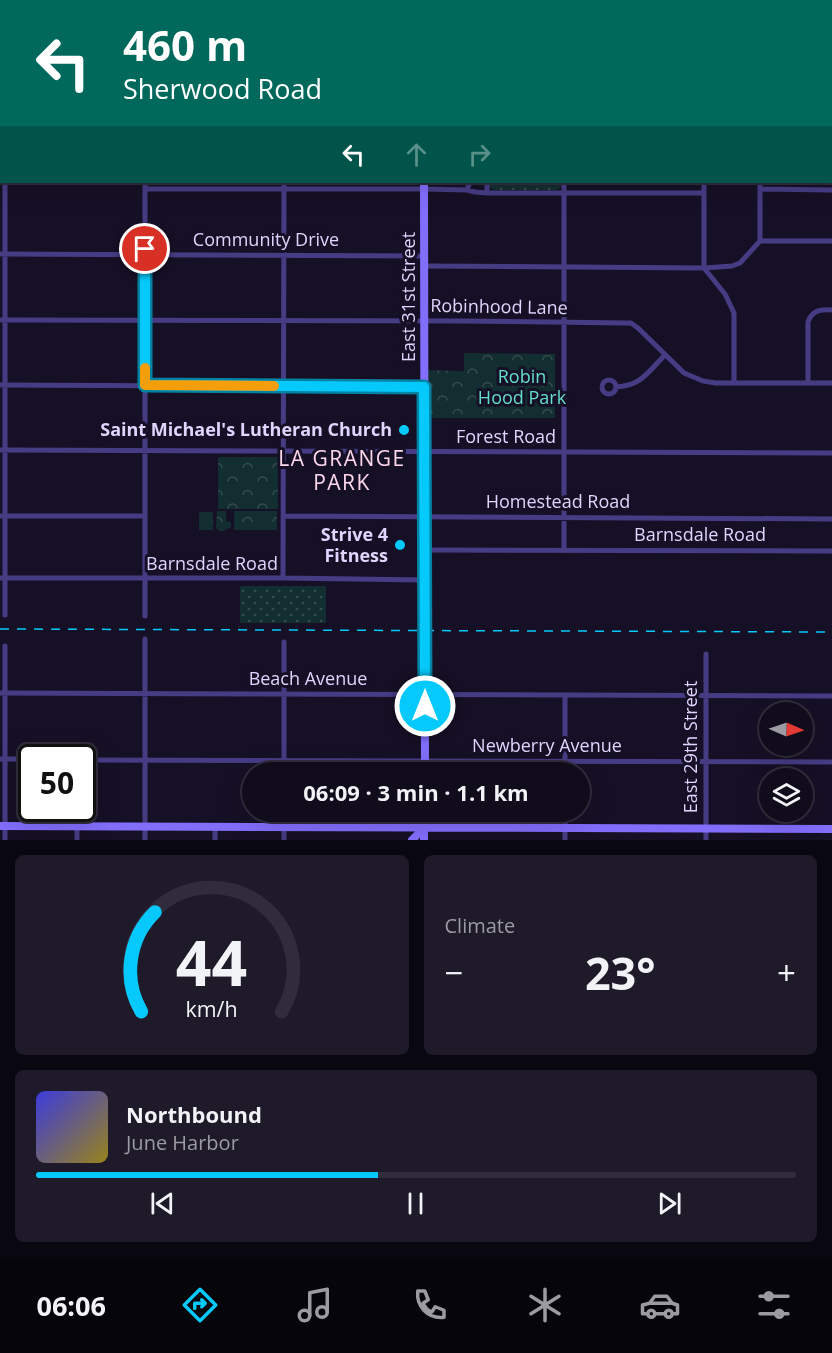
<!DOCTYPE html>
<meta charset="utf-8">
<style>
body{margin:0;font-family:"Open Sans",sans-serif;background:#1e1a29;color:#f1f3f6;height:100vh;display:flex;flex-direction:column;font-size:22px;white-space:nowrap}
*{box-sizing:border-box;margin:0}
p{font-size:20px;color:#9c9ba3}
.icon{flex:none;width:33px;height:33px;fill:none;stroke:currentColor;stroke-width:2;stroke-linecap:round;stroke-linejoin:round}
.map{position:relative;height:840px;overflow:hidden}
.side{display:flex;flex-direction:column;gap:15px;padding:15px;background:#09070f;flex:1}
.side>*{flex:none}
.banner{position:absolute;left:0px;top:0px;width:832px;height:183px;box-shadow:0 6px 24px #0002,0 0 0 2px #302c3b;background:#00695c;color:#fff;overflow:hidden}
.needle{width:39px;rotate:92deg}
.controls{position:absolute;left:759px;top:702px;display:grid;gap:12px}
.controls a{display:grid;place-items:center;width:54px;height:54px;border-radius:50%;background:#100c1c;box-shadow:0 6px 24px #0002,0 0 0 2px #302c3b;font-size:30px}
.speed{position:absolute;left:18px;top:744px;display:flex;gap:12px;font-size:30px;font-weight:700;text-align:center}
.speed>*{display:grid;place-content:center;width:78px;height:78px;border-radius:50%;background:#100c1c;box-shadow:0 6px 24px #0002,0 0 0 2px #302c3b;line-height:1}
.speed .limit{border:3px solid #111;border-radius:9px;background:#fff;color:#111}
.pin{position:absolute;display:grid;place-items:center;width:51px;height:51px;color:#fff;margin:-26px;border:3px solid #fff;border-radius:50%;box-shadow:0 2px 6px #0007}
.me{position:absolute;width:66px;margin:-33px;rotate:0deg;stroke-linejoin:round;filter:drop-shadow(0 0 4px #0008)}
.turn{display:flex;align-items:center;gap:21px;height:126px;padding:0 24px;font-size:27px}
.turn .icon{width:78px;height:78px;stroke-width:2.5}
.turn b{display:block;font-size:42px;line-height:51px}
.lanes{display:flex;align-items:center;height:57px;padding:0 24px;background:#0003;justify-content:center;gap:30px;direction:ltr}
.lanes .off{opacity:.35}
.big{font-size:45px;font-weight:700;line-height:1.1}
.side .card{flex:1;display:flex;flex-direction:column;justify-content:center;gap:9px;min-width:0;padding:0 21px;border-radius:9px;background:#1e1a29}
.side .dial{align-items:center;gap:0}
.dial svg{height:156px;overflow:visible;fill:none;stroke:#302c3b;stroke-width:7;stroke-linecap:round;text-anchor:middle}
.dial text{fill:#f1f3f6;stroke:none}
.song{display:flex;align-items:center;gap:18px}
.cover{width:72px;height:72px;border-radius:9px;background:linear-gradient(135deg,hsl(240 70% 55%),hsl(50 70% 35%))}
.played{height:6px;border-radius:3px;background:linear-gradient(90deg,#05c9fb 45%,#302c3b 45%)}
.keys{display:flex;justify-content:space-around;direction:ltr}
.heat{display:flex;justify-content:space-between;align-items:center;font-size:33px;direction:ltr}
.side .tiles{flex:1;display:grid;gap:15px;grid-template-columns:1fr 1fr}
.card:last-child{grid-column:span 2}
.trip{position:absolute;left:242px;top:762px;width:348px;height:60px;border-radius:30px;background:#100c1c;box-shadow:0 6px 24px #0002,0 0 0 2px #302c3b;font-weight:700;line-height:60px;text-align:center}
.tabs{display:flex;height:96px;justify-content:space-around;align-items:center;background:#06050b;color:#9c9ba3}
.tabs .icon{width:42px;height:42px}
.tabs .active{color:#05c9fb}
.tabs b{font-size:27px;color:#f1f3f6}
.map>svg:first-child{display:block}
</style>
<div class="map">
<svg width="832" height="840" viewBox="0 0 832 840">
<defs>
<pattern id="grass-dots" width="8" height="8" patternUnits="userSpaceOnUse" patternTransform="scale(1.5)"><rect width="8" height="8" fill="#132e30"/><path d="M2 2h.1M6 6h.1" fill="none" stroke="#354c4f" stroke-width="1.8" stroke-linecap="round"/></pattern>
<pattern id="forest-crowns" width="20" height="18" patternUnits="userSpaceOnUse" patternTransform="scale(1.5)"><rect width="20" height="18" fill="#132e30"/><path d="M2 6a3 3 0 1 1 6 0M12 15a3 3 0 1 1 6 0" fill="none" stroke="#354c4f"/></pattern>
<pattern id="cemetery-stones" width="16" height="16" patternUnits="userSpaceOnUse" patternTransform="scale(1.5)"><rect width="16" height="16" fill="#132e30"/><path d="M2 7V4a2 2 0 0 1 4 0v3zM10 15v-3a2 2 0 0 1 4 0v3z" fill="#354c4f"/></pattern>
</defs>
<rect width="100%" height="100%" fill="#161026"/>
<!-- grass -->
<path fill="url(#grass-dots)" d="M489,182H561V187L557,190H494L489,187Z
M240,586H326V623H240Z"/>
<!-- forest -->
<path fill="url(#forest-crowns)" d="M148,0H418V1L148,2Z
M430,0H745L740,2H430Z
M464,353L555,354V418H426V370L464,371Z
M218,457H278V509H218Z
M217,511H226V521L231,522V528L226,529L224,531H219L216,528Z
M234,511H277V530H234Z
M200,512H212L213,513V530H199V514Z"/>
<!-- cemetery -->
<path fill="url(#cemetery-stones)" d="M781,0H832V107L831,2L777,1Z"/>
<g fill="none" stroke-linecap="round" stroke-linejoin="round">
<!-- street -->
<path stroke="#463c84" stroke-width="5" d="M5,0V2
M143,2V0
M0,19L2,18
M0,85H2
M831,137H832
M5,182V615
M145,182V616
M704,182V268L732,266L740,263L760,241H832
M145,189H424L467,190L475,192L487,193H704
M760,189L832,190
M467,190L470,182
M487,193V182
M760,241V182
M0,254L424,256
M424,266L704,268L725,294L734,313V383
M0,320L463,321L626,323H631L638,328L684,373L703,381L716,383H832
M602 387a7 7 0 1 1 14 0a7 7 0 1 1-14 0Z
M808,383V322C812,310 821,309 832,310
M0,385L424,387
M616,387C641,386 648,372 665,355
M0,450L832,453
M0,516H145
M283,516L832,519
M564,549V182
M425,550L832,551
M0,578H283L425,580
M283,578L284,182
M145,639V840
M0,693L832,696
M565,695V772
M0,759H32
M82,760L832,762
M284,772V642
M284,812V840
M565,812V840
M215,827V840
M5,840V646
M77,840V826
M706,840V654"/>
<!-- secondary -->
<path stroke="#816efc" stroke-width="8" d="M424,0V2
M424,182L425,772
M424,812V840
M0,826L832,829
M412,840L424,828"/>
<!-- primary -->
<path stroke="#d25ffc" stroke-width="8" d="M760,2L764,0
M0,157H2"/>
<!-- rail -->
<path stroke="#05c9fb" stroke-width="1.5" stroke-dasharray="9 8" stroke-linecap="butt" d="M0,629L832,632"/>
</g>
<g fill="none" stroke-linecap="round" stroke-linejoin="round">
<defs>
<path id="route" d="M145,249V385L424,387L425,706"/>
</defs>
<!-- route casing -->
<use href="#route" stroke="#0383a3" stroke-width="15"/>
<!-- route -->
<use href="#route" stroke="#05c9fb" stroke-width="10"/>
<!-- slow -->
<path stroke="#f59e0b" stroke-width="10" d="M145,368V385L274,386"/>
</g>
<!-- markers -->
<g fill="#05c9fb" stroke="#161026" stroke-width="2">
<circle cx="404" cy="430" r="6"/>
<circle cx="400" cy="545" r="6"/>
</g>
<g text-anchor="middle" stroke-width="6" stroke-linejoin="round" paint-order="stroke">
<!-- street labels -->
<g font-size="18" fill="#ded6fe" stroke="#161026">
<text x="266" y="246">Community Drive</text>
<text transform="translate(409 297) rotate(-90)" y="6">East 31st Street</text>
<text transform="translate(499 307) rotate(1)" y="6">Robinhood Lane</text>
<text x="506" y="443">Forest Road</text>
<text x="558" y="508">Homestead Road</text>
<text x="700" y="541">Barnsdale Road</text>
<text x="212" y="570">Barnsdale Road</text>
<text x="308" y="685">Beach Avenue</text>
<text x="547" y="752">Newberry Avenue</text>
<text transform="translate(691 747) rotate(-90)" y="6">East 29th Street</text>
</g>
<!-- park labels -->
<g font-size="18" fill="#62decc" stroke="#161026">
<text x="522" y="383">Robin<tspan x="522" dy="21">Hood Park</tspan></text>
</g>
<!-- poi labels -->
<g font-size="18" font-weight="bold" fill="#ded6fe" stroke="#161026" text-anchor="end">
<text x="392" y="436">Saint Michael's Lutheran Church</text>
<text x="388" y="541">Strive 4<tspan x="388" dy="21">Fitness</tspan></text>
</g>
<!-- quarter labels -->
<g font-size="21" letter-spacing="1.5" fill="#fed7ec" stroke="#161026">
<text x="342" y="466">LA GRANGE<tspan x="342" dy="24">PARK</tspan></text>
</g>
</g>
</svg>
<div class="controls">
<a><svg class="needle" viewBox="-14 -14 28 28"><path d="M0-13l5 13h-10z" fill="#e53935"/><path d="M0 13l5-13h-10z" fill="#9c9ba3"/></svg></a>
<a><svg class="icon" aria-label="layers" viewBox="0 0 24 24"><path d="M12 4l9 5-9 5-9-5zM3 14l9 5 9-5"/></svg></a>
</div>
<div class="speed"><div class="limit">50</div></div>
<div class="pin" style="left:145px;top:249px;background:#d93025"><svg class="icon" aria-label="arrive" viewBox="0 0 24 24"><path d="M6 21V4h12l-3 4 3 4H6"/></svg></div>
<svg class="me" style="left:425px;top:706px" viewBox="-20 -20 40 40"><circle r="17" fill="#05c9fb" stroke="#fff" stroke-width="3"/><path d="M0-11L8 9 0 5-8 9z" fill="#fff"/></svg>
<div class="trip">06:09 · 3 min · 1.1 km</div>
<div class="banner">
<div class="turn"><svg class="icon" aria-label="left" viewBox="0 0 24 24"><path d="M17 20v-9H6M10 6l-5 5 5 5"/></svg><div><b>460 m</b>Sherwood Road</div></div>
<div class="lanes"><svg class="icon" aria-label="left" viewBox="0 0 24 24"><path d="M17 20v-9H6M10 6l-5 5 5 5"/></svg><svg class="icon off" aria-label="ahead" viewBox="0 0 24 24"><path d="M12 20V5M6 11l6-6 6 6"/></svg><svg class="icon off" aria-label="right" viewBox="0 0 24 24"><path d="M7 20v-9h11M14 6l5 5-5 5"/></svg></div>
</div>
</div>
<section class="side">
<div class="tiles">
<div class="card dial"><svg viewBox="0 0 100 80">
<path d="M14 69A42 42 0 1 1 86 69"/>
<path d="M14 69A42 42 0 0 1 21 18" stroke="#05c9fb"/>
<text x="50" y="56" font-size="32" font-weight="700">44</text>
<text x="50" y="72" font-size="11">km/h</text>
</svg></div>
<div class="card"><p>Climate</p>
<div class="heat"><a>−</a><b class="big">23°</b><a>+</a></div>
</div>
<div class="card">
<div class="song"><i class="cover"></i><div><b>Northbound</b><p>June Harbor</p></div></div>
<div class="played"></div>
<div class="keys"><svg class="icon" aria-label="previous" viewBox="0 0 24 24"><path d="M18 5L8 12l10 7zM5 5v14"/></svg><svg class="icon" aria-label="pause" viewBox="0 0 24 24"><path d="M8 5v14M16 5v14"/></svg><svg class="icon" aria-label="next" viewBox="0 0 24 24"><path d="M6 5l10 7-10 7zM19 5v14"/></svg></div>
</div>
</div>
</section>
<nav class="tabs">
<b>06:06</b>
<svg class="icon active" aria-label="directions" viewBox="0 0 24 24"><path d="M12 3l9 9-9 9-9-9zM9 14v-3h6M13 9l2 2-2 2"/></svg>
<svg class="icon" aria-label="music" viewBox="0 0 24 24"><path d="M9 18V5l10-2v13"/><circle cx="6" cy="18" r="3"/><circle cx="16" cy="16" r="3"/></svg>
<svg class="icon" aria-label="phone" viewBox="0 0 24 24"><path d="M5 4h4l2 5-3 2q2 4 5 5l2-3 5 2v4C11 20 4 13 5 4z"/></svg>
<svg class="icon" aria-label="climate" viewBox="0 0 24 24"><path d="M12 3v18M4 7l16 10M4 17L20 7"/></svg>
<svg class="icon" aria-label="car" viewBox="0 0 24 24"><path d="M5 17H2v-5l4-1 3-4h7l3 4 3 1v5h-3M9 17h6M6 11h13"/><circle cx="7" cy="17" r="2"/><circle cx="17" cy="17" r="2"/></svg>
<svg class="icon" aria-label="filters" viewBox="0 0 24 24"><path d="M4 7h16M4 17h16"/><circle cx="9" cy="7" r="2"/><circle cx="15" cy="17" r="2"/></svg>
</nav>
